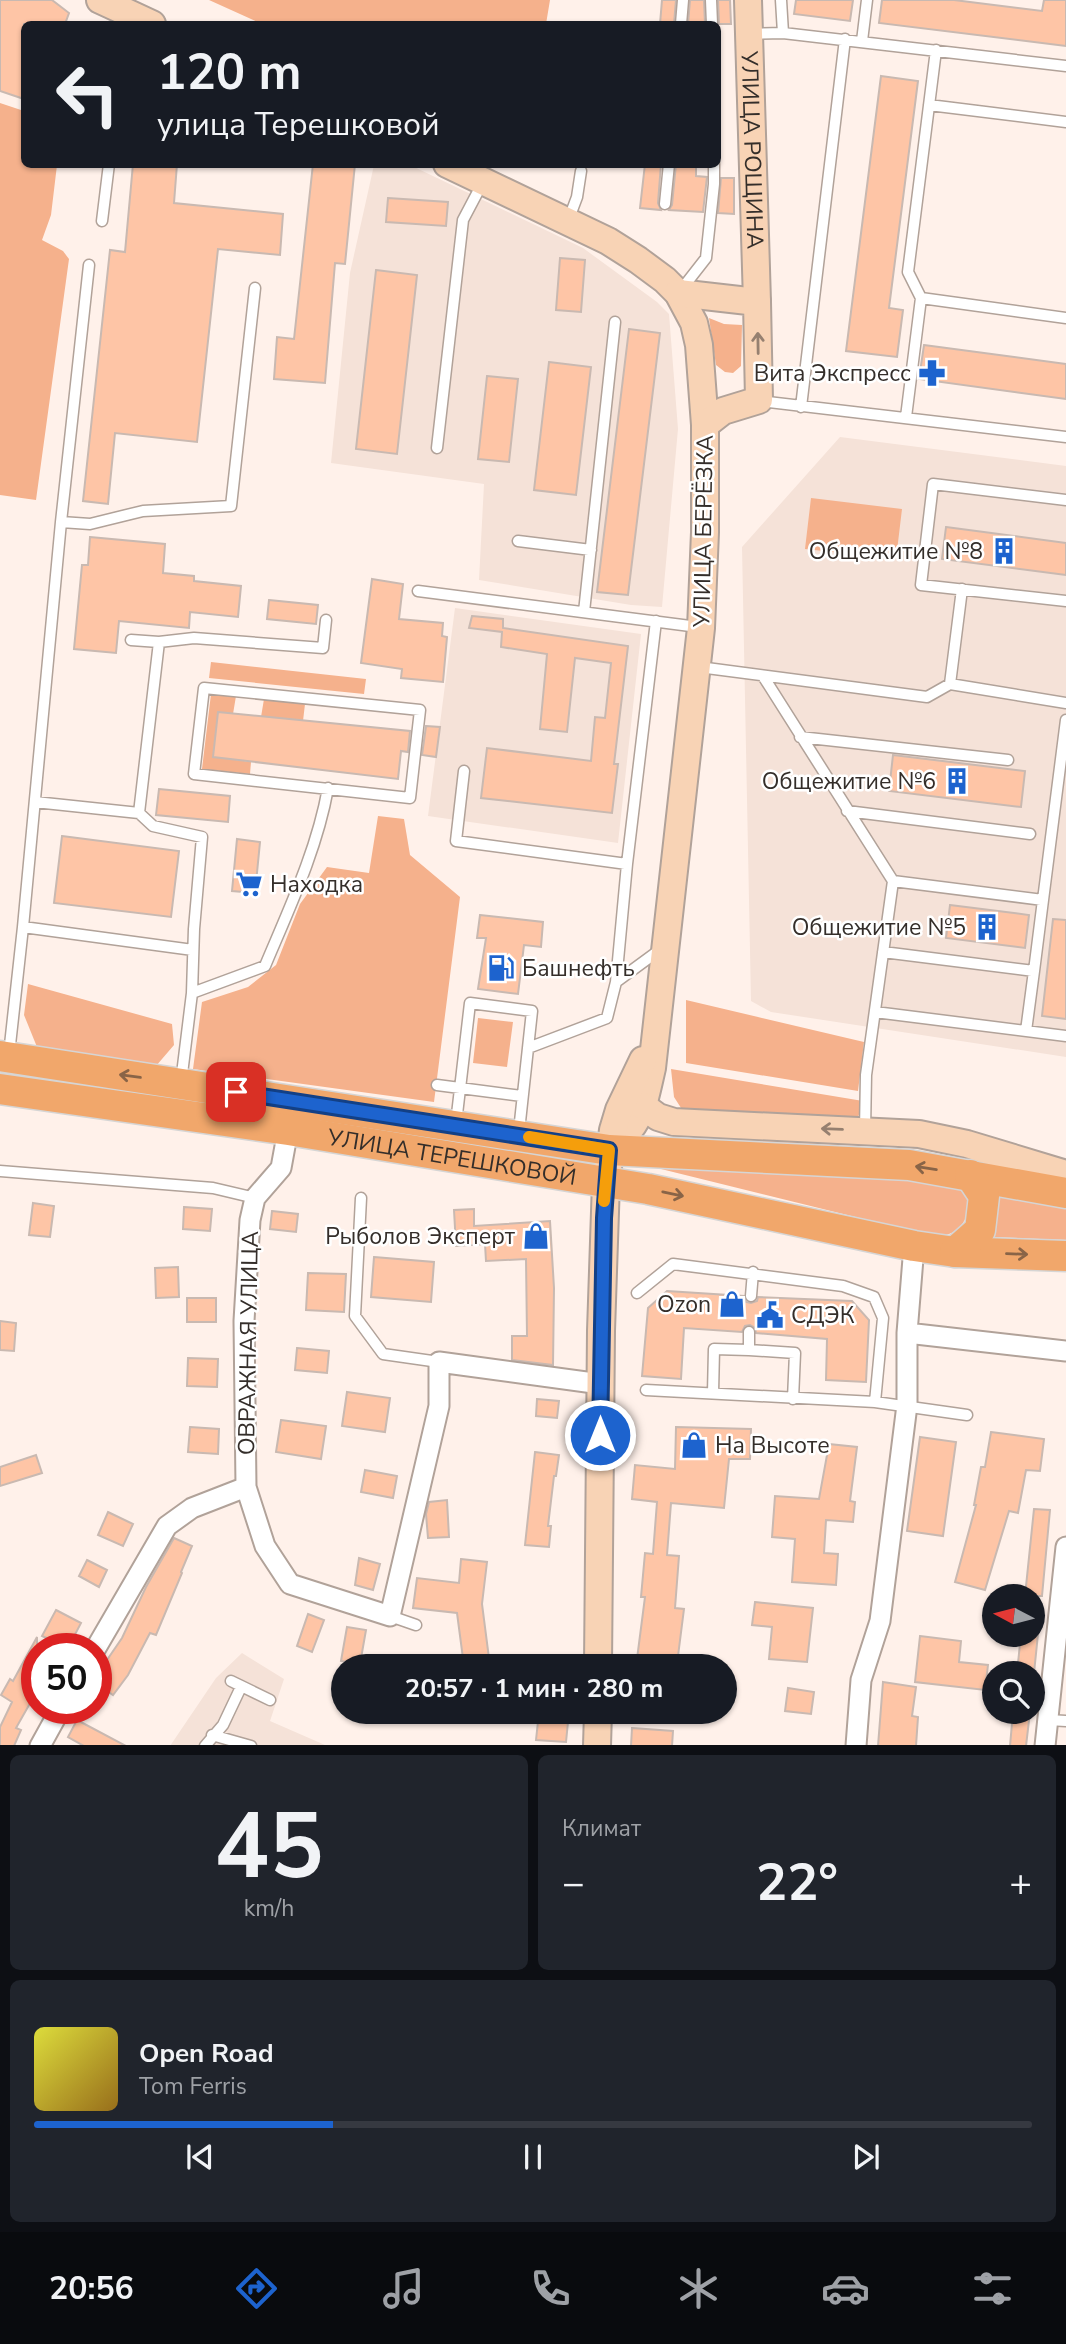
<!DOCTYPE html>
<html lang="ru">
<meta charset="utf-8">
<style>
body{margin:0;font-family:"Nunito Sans",sans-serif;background:#20242c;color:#f1f3f6;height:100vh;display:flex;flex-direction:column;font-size:26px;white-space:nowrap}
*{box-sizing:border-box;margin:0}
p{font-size:23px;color:#9ea1a6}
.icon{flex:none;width:38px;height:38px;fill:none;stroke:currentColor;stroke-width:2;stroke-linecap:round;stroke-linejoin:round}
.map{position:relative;height:1745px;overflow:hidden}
.side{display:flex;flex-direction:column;gap:10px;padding:10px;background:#0d0f14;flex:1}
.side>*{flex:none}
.top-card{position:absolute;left:21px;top:21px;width:700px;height:147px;border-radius:10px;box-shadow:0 2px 5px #0004;background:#171b24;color:#f1f3f6;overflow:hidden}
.needle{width:46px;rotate:277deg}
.controls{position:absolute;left:982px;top:1584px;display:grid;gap:14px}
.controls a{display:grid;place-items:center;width:63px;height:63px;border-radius:50%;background:#171b24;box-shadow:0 2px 5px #0004;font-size:35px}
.speed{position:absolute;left:21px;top:1633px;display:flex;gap:14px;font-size:35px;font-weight:700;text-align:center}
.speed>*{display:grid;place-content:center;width:91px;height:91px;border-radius:50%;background:#171b24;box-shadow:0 2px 5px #0004;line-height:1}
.speed .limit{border:10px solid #d22;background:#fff;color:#111}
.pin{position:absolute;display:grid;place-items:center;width:60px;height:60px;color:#fff;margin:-30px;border-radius:14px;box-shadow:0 4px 10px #0006}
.me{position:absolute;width:77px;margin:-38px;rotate:0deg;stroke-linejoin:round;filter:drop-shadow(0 0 5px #0008)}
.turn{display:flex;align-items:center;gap:24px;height:147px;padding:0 21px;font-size:32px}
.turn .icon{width:91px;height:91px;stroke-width:2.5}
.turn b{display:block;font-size:49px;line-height:60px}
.big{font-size:52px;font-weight:700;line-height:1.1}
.side .tile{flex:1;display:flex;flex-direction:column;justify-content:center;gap:10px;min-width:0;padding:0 24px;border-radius:10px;background:#20242c}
.side .dial{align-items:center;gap:0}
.dial b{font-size:91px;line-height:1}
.song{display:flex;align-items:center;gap:21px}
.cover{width:84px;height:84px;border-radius:10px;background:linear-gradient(135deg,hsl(60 70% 55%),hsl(40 70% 35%))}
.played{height:7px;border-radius:4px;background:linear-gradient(90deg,#1d63ce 30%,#363941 30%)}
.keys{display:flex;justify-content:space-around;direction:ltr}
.heat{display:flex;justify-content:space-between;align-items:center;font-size:38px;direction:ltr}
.side .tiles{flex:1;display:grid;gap:10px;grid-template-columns:1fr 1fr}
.tile:last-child{grid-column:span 2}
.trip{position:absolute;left:331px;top:1654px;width:406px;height:70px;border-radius:35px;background:#171b24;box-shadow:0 2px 5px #0004;font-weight:700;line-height:70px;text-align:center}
.menu{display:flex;height:112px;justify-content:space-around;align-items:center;background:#090b0e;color:#9ea1a6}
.menu .icon{width:49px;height:49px}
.menu .active{color:#1d63ce}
.menu b{font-size:32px;color:#f1f3f6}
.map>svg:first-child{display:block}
</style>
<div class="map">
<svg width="1066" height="1746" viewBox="0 0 1066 1746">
<rect width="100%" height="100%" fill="#fff1ea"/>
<!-- built -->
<path fill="#f5e2d8" d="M374,165H410L583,248L657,302L669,314L678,429L662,607L631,605L479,580L484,484L331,463L350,273Z
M840,437L1066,466V1057L771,1012L751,1001L742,547Z
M455,608L641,634L618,843L428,816Z
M242,1653L284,1679L270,1721L325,1745L170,1746L216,1678Z"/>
<!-- green -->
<path fill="#f5b18c" d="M209,0H550L546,24H262Z
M0,103L24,111V164L57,165L51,215L42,240L63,251L69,259L36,500L0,495Z
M709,318L724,324L742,325L741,366L733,373L725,372L716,365Z
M811,498L902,509L896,559L805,549Z
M211,662L366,679L364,694L209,678Z
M211,694L236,696L233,714L218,712L213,757L251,762L250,774L202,769Z
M264,699L305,704L303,721L261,717Z
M378,816L404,819L410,855L460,897L434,1102L193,1069L202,1002L248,987L276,965L300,904L327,867L369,873Z
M28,984L172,1024L174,1045L156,1066L37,1047L24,1015Z
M686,1000L864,1042L858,1091L686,1063Z
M478,1018L513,1022L507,1067L473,1063Z
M671,1069L863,1101L857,1121L683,1111L674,1097Z
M703,1134L897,1137L985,1161L932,1149L899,1147L701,1141L693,1137Z
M661,1169L911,1174L946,1177L970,1196C971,1210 964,1229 949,1234C937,1238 916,1231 904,1229Z
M998,1191L1066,1208V1240L991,1237L997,1215Z"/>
<!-- building -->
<path fill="#fec5a6" stroke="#c9b9b1" stroke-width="2" d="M0,0H52L69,13L65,24H24V99L0,91Z
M662,0H676L674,24H660Z
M690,0H704L705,24H688Z
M718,0H730L731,24H719Z
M796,0H853L850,21L794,14Z
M882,0H954L1042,11L1044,0H1066V46L879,23Z
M881,76L918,81L889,308L903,310L897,357L846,351Z
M133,164H177L174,203L283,214L280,255L218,249L197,442L115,433L108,504L83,501L110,250L125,252Z
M313,164H355L345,264L335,263L325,383L274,379L277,337L294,339Z
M645,164H661L658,203L661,210L640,208Z
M676,164H696V176L707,177L703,212L669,210L672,205Z
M721,178H734V214L718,213Z
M388,198L448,202L446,226L386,222Z
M560,258L585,260L581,312L556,310Z
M376,270L417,275L397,454L356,449Z
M629,329L660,333L628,595L597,592Z
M924,345L1066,364V399L919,379Z
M549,362L591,367L576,495L534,490Z
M487,376L518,379L509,462L478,459Z
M946,527L1066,543V575L942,559Z
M90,537L165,544L163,573L194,576V581L241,586L238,617L190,612L189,628L119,621L116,653L74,649L82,565H88Z
M372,579L403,584L399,619L443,623L442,636L447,637L443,682L401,678L402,669L361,663Z
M269,600L318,605L316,624L267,619Z
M472,616L503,619V628L628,646L614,764H618L612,813L481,798L487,748L591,761L595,717L605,718L611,663L575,658L567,732L540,729L547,654L501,647L502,632L469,628Z
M218,712L410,731L408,752L401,751L398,779L213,757Z
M426,726L440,727L436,757L422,755Z
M893,755L1025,771L1021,807L889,791Z
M159,789L230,796L228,822L156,815Z
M62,836L179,851L171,917L54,903Z
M237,839L260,842L255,893L232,891Z
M950,905L1029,915L1025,948L946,938Z
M480,915L543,922L541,947L524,945L518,994L478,989L486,938H477Z
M1053,919L1066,920V1019L1042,1016Z
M33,1203L54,1206L50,1237L29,1235Z
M184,1207L212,1209L210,1231L183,1229Z
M474,1209V1226L550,1221L554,1288L553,1365L512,1360V1336H527L526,1259L486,1261L485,1244L456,1246L454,1210Z
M272,1211L298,1214L296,1232L270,1229Z
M374,1257L434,1262L431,1302L371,1297Z
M178,1267L179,1297L156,1298L155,1268Z
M308,1273L346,1274L344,1312L306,1310Z
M667,1291L744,1296L746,1302L751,1303L757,1301L758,1297L852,1301L869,1320L866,1382L826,1380L827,1339L756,1333L755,1328L750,1325L745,1326L742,1332L684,1328L681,1379L642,1376L648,1308Z
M187,1298H216V1322H187Z
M0,1321L16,1323L14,1351L0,1350Z
M297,1348L329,1351L327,1373L295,1370Z
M188,1358L218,1359L217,1387L187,1386Z
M347,1392L390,1398L385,1432L342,1426Z
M537,1399L559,1401L557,1418L536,1416Z
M281,1420L326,1426L321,1459L276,1452Z
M190,1427L219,1429L218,1454L188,1452Z
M676,1427L751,1429L750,1459H729L724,1508L671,1503L667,1555L679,1556L675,1608L684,1609L677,1664L637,1659L645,1597H641L645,1553L653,1554L657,1502L632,1499L635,1465L675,1469Z
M991,1432L1044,1439L1040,1471L1026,1470L1018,1513L1009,1511L985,1590L955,1582L976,1505H974L981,1467H985Z
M920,1437L956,1442L943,1536L907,1531Z
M829,1444L857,1447L850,1501L855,1502L853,1522L826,1520L824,1553L838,1554L836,1585L792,1582L795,1539L772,1537L775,1496L819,1499Z
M535,1452L559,1455L556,1476H554L548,1526H551L549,1547L525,1545Z
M36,1455L42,1473L0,1486V1467Z
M365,1470L397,1476L393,1498L361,1492Z
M447,1500L449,1537L428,1538L426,1514L429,1502Z
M1034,1509L1050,1510L1042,1596H1025Z
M108,1512L133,1524L123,1546L98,1535Z
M174,1538L192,1546L181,1572L182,1573L156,1635L150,1633L128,1675L113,1695L96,1683V1676L122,1638L146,1587Z
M359,1558L380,1564L373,1590L355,1585Z
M461,1559L487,1562L482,1604L490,1666H464L457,1613L413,1608L417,1578L459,1583Z
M87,1560L107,1570L99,1587L79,1576Z
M755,1602L813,1608L807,1662L769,1659L772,1627L752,1625Z
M56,1610L81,1623L68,1648L42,1636Z
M308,1614L324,1620L312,1652L297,1646Z
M347,1627L366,1630L360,1664L341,1661Z
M1021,1634H1038L1034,1673H1017Z
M920,1636L961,1641L959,1662L988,1665L985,1690L915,1682Z
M37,1637V1691L16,1728L21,1730L14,1746H0V1727L12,1702L1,1695L10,1679L13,1681Z
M883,1682L916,1687L912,1716L918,1717L916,1746H878Z
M788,1688L814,1692L811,1714L785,1711Z
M539,1712H569L566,1742L536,1740Z
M1013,1712H1030L1026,1746H1010Z
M77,1720L126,1746H84L68,1737Z
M632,1728L673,1731L672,1746H631Z"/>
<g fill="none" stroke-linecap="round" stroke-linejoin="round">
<defs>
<path id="lane" d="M711,0L712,24
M781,0L783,33
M681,24L683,0
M749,34L783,33L1066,66
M862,41L867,0
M929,105L1066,122
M665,204L669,164
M102,221L109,164
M568,221L577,197L581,171
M681,290L706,258L714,184V164
M921,298L1066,318
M760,401L1066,437
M801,407L845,39
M906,417L921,298L908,272L936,50
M437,448L463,220L483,182
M1066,500L933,484L921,585L1066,601
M61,522L90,524L143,511L231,506L255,288
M518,541L591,550
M418,591L698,627
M584,612L615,322
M131,640L159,642
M699,667L927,697L950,684L1066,703
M763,676L893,881L866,1075L865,1130
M950,684L962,589
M204,688L420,710L410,798L194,774Z
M800,737L1008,760
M464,771L456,841L627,864L656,621
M35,802L139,813L153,826L202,837L194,929L192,993
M847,811L1030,834
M139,813L159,642L194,638L323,648L326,620
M893,881L1043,900L1066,720
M23,927L193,950
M883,952L1034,971L1043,900
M616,982L661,949
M875,1012L1066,1036
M1026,1031L1034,971
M9,1054L23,927L61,522L89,265
M181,1082L192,993L265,966C289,909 317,850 328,788
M437,1085L522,1096
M456,1123L470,1003L532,1011L528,1048L607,1018L616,982L627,864
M519,1131L528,1048
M0,1171L213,1188L255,1198
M361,1198L355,1316L383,1354L439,1362
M637,1293L673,1264L843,1286L874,1297L883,1318L875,1402
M751,1296L753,1272
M749,1350L795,1353L793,1399
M646,1390L875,1402L967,1415
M713,1393L714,1349L749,1350V1332
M390,1616L416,1625
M231,1681L270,1700
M1048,1720L1066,1721
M212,1735L251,1746
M205,1746L223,1725L241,1687"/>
<path id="street" d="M907,1333L1066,1351
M246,1487L244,1321L250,1220L255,1198L281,1168L288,1130
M96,1648L167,1526L192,1508L246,1487L265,1546L290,1584L390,1616L439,1406V1362L601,1384
M40,1746L61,1708
M856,1746L861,1680L880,1621L907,1405V1333L914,1246
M1045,1746L1066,1547"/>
<g id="secondary">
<path d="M100,0L152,24"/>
<path id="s1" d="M748,0L757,302"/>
<path d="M447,164L608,241L638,260L665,280L678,293L694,323L699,345L705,425V532L701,628L652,1068C643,1107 642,1123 609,1150"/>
<path d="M678,293L757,302L759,400L723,411L705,425"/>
<path d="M643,1106L658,1117L674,1122L919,1134L967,1144L1066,1174"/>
<path d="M598,1666L601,1331L606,1182L613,1130L619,1110L643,1060"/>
<path d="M597,1746L598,1712"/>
</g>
<g id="primary">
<path d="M0,1056L609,1150L909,1165L1066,1193"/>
<path id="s2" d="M0,1089L288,1130L648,1189L914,1246L955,1252L1066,1256"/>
<path d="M955,1252L980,1230L984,1196L970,1175"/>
</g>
</defs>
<!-- lane casing -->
<use href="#lane" stroke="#b1a299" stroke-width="13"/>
<!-- street casing -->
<use href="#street" stroke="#b1a299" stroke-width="23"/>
<!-- secondary casing -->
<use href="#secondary" stroke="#b1a299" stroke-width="30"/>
<!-- primary casing -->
<use href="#primary" stroke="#d6d5d4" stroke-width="33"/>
<!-- lane -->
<use href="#lane" stroke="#fff" stroke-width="10"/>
<!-- street -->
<use href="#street" stroke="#fff" stroke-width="19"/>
<!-- secondary -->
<use href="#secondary" stroke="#f8d3b5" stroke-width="26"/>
<!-- primary -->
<use href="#primary" stroke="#f1a76b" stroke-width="30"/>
</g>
<!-- one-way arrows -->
<defs><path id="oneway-shaft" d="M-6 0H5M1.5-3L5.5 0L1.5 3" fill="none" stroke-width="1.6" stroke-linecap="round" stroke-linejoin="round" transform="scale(1.75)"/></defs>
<g stroke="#968070">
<use href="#oneway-shaft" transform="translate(758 343) rotate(-91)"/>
<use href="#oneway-shaft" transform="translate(832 1129) rotate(-178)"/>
</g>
<g stroke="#896447">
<use href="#oneway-shaft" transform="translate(130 1076) rotate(-172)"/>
<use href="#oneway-shaft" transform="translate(926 1168) rotate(-171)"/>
<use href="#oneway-shaft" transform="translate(673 1194) rotate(12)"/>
<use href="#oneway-shaft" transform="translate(1017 1254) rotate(2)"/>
</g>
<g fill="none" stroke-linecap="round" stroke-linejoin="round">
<defs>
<path id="route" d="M236,1092L609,1150L604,1218L600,1435"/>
</defs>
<!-- route casing -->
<use href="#route" stroke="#134086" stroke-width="18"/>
<!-- route -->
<use href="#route" stroke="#1d63ce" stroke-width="12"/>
<!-- slow -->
<path stroke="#f59e0b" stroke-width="12" d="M529,1137L609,1150L604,1201"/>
</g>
<!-- icons -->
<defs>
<symbol id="pharmacy-bare" viewBox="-9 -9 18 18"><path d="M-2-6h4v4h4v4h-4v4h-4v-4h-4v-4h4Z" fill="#1d63ce" stroke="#fff" stroke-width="2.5" paint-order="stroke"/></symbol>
<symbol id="building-bare" viewBox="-9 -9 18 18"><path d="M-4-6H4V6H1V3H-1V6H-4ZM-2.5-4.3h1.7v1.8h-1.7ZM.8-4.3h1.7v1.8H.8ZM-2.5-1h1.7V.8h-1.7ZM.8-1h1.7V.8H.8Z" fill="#1d63ce" stroke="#fff" stroke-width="2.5" paint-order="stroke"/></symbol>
<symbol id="supermarket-bare" viewBox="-9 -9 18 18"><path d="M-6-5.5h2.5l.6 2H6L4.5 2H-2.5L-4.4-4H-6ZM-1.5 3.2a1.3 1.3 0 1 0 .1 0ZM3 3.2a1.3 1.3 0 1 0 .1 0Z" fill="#1d63ce" stroke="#fff" stroke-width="2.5" paint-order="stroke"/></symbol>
<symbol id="fuel-bare" viewBox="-9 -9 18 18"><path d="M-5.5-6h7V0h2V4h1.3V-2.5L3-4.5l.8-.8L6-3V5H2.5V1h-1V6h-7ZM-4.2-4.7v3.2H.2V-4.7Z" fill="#1d63ce" stroke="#fff" stroke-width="2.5" paint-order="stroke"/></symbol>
<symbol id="shop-bare" viewBox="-9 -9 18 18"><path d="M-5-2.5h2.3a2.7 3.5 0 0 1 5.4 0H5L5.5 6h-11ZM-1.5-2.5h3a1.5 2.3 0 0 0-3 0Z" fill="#1d63ce" stroke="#fff" stroke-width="2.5" paint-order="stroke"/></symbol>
<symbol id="civic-bare" viewBox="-9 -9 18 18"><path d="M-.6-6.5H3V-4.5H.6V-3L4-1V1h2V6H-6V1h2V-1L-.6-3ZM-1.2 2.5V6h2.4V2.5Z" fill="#1d63ce" stroke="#fff" stroke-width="2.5" paint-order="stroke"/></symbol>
</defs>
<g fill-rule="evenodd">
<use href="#pharmacy-bare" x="913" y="354" width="38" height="38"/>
<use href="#building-bare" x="985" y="532" width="38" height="38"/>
<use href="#building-bare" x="938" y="762" width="38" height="38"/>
<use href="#supermarket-bare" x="230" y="865" width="38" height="38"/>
<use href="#building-bare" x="968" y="908" width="38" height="38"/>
<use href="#fuel-bare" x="482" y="949" width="38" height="38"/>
<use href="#shop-bare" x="517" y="1217" width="38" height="38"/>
<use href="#shop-bare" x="713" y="1285" width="38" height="38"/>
<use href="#civic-bare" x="751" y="1296" width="38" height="38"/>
<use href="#shop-bare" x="675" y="1426" width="38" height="38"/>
</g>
<g text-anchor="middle" stroke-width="5" stroke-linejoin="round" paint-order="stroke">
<!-- street labels -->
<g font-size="23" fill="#342e2a" stroke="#fff">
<text dy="8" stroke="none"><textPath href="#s1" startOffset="150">УЛИЦА РОЩИНА</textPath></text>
<text transform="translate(703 531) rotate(-89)" y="8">УЛИЦА БЕРЁЗКА</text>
<text dy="8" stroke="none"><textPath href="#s2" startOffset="457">УЛИЦА ТЕРЕШКОВОЙ</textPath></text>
<text transform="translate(248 1343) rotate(-89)" y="8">ОВРАЖНАЯ УЛИЦА</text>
</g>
<!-- poi labels -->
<g font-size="23" fill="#342e2a" stroke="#fff" text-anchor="end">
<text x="911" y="381">Вита Экспресс</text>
<text x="983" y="559">Общежитие №8</text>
<text x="936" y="789">Общежитие №6</text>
<text x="270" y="892" text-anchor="start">Находка</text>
<text x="966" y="935">Общежитие №5</text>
<text x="522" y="976" text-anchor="start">Башнефть</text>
<text x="515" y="1244">Рыболов Эксперт</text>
<text x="711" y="1312">Ozon</text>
<text x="791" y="1323" text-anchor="start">СДЭК</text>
<text x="715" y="1453" text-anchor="start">На Высоте</text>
</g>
</g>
</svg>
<div class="controls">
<a><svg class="needle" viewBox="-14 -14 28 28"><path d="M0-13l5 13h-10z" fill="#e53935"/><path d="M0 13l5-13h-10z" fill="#9ea1a6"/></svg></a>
<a><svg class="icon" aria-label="search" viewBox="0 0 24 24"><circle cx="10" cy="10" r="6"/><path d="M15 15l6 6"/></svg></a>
</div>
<div class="speed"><div class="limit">50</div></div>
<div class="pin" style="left:236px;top:1092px;background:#d93025"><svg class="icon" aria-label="arrive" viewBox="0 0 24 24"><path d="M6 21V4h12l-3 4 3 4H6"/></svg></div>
<svg class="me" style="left:600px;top:1435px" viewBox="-20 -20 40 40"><circle r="17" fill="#1d63ce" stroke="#fff" stroke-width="3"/><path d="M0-11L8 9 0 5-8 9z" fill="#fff"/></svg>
<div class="trip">20:57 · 1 мин · 280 m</div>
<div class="top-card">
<div class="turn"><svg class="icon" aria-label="left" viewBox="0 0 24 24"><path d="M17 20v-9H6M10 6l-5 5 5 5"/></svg><div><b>120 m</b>улица Терешковой</div></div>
</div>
</div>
<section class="side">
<div class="tiles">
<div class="tile dial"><b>45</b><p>km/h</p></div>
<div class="tile"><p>Климат</p>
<div class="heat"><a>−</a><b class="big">22°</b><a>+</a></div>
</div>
<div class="tile">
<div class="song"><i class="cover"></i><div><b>Open Road</b><p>Tom Ferris</p></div></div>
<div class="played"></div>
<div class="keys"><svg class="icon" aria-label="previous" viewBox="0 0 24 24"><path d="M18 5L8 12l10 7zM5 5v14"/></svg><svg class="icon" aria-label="pause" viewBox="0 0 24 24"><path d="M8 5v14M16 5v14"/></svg><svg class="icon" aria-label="next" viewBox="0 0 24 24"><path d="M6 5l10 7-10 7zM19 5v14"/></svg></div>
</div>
</div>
</section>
<nav class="menu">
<b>20:56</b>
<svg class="icon active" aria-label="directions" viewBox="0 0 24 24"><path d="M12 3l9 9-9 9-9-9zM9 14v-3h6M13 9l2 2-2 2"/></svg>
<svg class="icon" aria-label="music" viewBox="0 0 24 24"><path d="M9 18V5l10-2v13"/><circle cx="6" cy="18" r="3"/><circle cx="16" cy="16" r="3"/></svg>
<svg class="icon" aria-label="phone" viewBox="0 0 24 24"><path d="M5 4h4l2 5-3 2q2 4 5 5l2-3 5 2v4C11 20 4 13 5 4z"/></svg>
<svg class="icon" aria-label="climate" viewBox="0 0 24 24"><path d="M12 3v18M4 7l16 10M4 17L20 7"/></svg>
<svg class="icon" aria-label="car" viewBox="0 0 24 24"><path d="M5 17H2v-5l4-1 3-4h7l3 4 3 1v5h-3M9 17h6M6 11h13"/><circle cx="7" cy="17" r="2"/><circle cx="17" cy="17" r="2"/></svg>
<svg class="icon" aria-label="filters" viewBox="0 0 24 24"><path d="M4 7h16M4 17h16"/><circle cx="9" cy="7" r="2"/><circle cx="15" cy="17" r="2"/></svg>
</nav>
